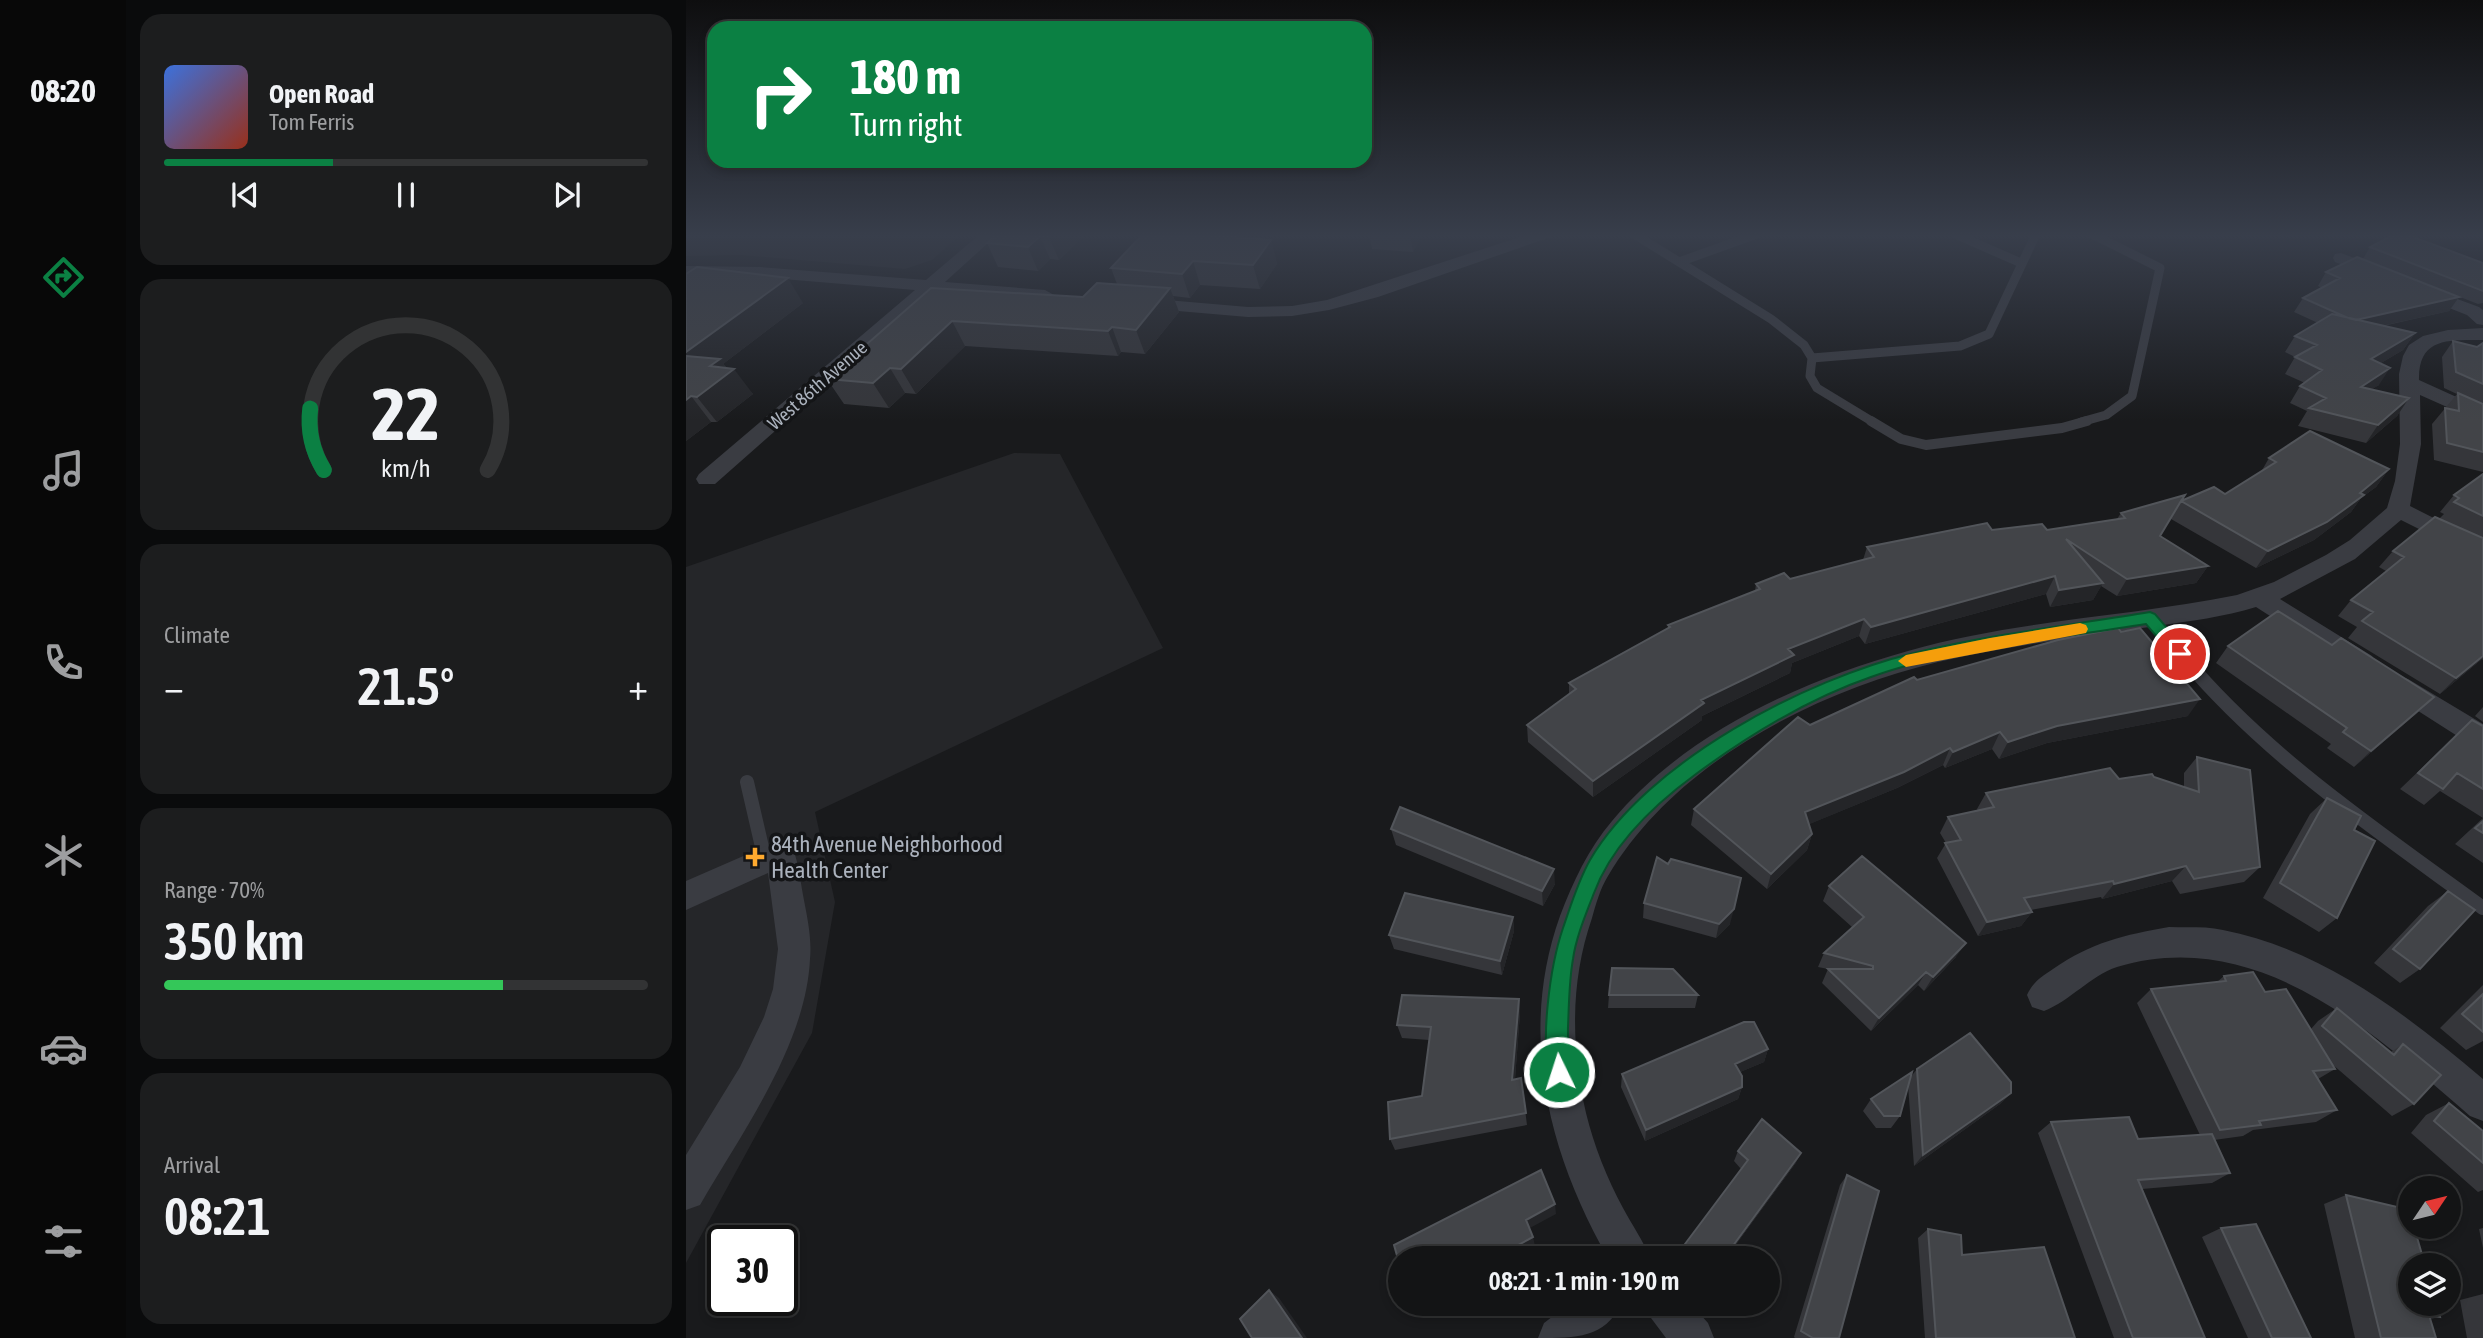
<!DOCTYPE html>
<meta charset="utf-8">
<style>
body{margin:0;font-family:"Asap Condensed",sans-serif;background:#1c1d1e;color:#f1f3f6;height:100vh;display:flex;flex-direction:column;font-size:26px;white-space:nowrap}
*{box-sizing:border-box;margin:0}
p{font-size:23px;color:#9d9ea0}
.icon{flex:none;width:38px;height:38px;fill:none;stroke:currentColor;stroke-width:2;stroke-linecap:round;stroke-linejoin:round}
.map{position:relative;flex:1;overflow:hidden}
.details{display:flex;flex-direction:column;gap:14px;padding:14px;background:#0a0b0c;width:560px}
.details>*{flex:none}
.banner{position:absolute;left:21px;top:21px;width:665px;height:147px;border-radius:21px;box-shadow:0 4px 10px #0003,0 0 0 2px #323334;background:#0b8043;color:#fff;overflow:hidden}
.needle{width:46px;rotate:55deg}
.fabs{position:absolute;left:1712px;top:1176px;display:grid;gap:14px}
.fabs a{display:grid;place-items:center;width:63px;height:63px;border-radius:50%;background:#131415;box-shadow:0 4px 10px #0003,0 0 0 2px #323334;font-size:35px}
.speed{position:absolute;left:21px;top:1225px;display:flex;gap:14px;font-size:35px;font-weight:700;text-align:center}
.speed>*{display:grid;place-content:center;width:91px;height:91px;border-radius:50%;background:#131415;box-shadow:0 4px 10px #0003,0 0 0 2px #323334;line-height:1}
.speed .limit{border:4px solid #111;border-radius:10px;background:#fff;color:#111}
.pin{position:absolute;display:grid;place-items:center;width:60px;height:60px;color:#fff;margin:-30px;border:4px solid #fff;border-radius:50%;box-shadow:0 2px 7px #0007}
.me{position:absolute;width:77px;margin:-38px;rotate:356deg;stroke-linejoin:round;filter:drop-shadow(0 0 5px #0008)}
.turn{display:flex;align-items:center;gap:24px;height:147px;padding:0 28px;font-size:32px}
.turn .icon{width:91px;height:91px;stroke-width:2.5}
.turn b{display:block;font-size:49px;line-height:60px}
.big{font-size:52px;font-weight:600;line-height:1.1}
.details .card{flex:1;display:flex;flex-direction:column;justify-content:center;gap:10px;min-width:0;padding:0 24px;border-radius:21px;background:#1c1d1e}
.details .dial{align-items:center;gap:0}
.dial svg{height:182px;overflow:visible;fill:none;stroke:#323334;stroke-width:7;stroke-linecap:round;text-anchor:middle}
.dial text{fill:#f1f3f6;stroke:none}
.song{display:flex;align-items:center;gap:21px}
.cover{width:84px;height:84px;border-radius:10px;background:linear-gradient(135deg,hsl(220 70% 55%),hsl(10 70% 35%))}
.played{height:7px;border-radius:4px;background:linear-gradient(90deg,#0b8043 35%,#323334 35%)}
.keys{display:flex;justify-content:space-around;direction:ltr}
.heat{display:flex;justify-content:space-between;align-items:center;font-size:38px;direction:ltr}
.charge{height:10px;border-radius:5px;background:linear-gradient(90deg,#34c759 70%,#323334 0)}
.trip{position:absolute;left:702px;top:1246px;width:392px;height:70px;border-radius:35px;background:#131415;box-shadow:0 4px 10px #0003,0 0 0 2px #323334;font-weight:600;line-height:70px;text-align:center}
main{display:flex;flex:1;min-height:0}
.dock{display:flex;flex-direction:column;width:126px;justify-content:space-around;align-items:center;background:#080808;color:#9d9ea0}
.dock .icon{width:49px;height:49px}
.dock .on{color:#0b8043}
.dock b{font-size:32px;color:#f1f3f6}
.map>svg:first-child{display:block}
</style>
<main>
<nav class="dock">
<b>08:20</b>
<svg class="icon on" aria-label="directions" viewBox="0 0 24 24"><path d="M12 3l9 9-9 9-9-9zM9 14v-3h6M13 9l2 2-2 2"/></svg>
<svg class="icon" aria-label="music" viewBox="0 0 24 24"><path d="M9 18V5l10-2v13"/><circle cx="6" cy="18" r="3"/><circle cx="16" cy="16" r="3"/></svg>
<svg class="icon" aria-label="phone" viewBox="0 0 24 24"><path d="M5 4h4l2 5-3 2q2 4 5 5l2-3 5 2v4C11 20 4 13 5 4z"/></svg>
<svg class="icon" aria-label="climate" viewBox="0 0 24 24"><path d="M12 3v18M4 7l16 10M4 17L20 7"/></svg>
<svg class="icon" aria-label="car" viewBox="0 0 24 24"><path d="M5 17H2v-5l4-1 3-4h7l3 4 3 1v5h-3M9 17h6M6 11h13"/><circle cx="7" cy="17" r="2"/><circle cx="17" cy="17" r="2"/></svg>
<svg class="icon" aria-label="filters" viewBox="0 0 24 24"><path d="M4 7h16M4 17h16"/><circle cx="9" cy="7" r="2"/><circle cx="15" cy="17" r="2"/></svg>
</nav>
<section class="details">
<div class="card">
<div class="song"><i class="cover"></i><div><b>Open Road</b><p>Tom Ferris</p></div></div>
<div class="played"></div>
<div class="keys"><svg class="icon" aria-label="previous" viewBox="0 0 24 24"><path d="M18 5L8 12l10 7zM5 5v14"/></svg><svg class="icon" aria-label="pause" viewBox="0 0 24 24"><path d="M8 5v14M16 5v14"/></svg><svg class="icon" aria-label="next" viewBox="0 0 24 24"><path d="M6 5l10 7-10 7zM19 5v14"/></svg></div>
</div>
<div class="card dial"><svg viewBox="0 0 100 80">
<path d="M14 69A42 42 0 1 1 86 69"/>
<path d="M14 69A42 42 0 0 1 8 42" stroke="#0b8043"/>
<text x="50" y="56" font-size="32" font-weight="700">22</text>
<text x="50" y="72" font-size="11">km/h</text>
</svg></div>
<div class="card"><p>Climate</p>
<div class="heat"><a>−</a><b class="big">21.5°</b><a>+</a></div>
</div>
<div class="card"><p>Range · 70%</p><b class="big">350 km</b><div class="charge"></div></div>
<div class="card"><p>Arrival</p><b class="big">08:21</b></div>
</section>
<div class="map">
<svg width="1797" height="1338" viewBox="0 0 1797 1338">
<rect width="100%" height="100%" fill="#191a1c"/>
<!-- built -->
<path fill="#252629" d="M0,234H275L246,260L219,269L55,255L0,256Z
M328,453L374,454L477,648L129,812L149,902L126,1033L0,1263V567Z"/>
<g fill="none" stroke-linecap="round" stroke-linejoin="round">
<!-- lane-far2 -->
<path stroke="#3a3c42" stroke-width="9" d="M948,234L1085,319L1118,345L1126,358L1274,346L1303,334L1350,234
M1269,234L1335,263
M993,262L1071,234
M1126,358L1124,376L1131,388L1187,422
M1395,422L1420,415L1446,396L1474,268L1406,234"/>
<!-- lane-far1 -->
<path stroke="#3a3c42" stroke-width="10" d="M1185,421L1215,439L1240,445L1376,428L1401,421
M1464,618L1499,659"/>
<!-- lane -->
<path stroke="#3a3c42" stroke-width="14" d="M1498,658C1582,758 1692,831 1797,908
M61,782L79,860"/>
<!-- street -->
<path fill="#3a3c42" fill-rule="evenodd" d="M294,234H312L259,282L359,290L368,295L365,299L248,291L29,484H13L10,479L13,474L229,290L74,277L0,276V266L74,267L240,280Z
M843,234H867L865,237L692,297L643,310L606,316L562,317L457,308L448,303L457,298L562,307L606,306L641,300Z
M1655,253L1700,270L1703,274L1694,279L1649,262L1647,258L1649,254Z
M1736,286L1793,307L1797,310V325L1791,324L1781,315L1730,295L1727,291Z
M1797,328V340C1763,340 1732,337 1733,380L1797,409V423L1734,395L1735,444L1724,506L1797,543V561L1715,520L1669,559L1594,599L1686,656L1690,663L1686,670L1677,673L1668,670L1570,607C1538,617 1504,621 1470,626C1397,637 1324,645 1252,662C1128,692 989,763 922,876C914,889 910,904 906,918C884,982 885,1047 900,1113C908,1146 921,1178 937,1208C946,1225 957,1240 964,1258H922C862,1153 832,1033 874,916C887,882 902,849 926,821C999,733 1115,681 1222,651C1329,620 1442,617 1551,595L1588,582L1640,555L1664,540L1701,508L1709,481L1714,444L1713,374L1717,356L1723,345L1737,336L1762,330Z
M1713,676L1722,679L1797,724V749L1787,746L1704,693L1700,686L1704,679Z
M94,840L105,844C112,859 114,878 117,895C121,916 126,938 124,959C120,1045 56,1132 14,1205L0,1210V1155L54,1067L78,1017L87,989L92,949L82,873L0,910V881Z
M1483,927C1501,928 1520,926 1537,930C1638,950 1720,1014 1797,1079V1121L1784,1116C1687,1032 1571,925 1431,967C1404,976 1384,1001 1358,1011L1346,1007L1341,995C1347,982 1355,977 1367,969C1406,942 1438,935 1483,927Z
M883,1304H935C919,1338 890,1338 852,1338L858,1323Z
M959,1304H1005L1022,1323L1028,1338H980L965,1318Z"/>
</g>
<!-- wall -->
<path fill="#35363a" d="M312,234H399L373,260L364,259L352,271L312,267L301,243Z
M682,234H737L727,252L686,249L684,238H682Z
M585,240L591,264L574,289L514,285L504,298L487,296L493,312L459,354L435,352L432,356L279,346L230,394L219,393L203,408L158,404L141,379L245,288L397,297L431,284L425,268Z
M1684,247L1797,263V303L1792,304L1677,259Z
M1640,272L1773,297L1763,311L1697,326L1729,333L1717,350L1695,363L1693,385L1685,389L1723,398L1711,416L1680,443L1612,426L1621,411L1604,403L1614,386L1619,383L1599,374L1609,357L1599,352L1609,336L1632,323L1608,312L1617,298L1636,288L1632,286Z
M0,274L117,303L37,364L67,394L31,422H25L0,441Z
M1767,341L1791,347L1797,343V472L1748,460L1746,424L1771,394L1758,388L1756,357Z
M1583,458L1703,469L1690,487L1675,498L1665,512L1628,540L1570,568L1485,519L1474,536L1522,566L1510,583L1431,596L1415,586L1407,600L1364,607L1360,594L1179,644L1173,636L1106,663L1104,673L1016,716V720L907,797L842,742L841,725L883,694V683L982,629V625L1069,591L1070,584L1104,579L1177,560L1181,547L1306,530H1361L1431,519L1435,513L1496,500L1539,494L1575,472Z
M1797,474V660L1796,659L1754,694L1662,638L1671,627L1652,616L1665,600L1700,571L1693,567L1707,551L1754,518L1758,514L1754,512L1768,495Z
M1542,646L1731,713L1668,767L1641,748L1645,744L1530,663Z
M1231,680L1502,716L1361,743L1313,759L1306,749L1259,768L1257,765L1211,788L1123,824L1126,834L1121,850L1081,889L1005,825L1008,809L1124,725Z
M1797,707V722L1789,716Z
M1786,720L1797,726V863L1769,844L1797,818L1754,791L1738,805L1714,789Z
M1511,757L1574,867L1558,882L1494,894L1486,881L1416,899L1415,897L1345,910L1346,912L1335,926L1292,936L1251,858L1260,843L1254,833L1262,817L1292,811L1291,809L1300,793L1433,779L1468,777L1498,787V773Z
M1641,798L1668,830L1651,918L1633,932L1577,898L1624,814Z
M705,829L869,884L857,906L710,845Z
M1143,886L1270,957L1238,991L1232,985L1185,1031L1136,983L1142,969L1132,967L1138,953L1166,927L1137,901Z
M1762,891L1734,969L1714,983L1688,963L1742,906Z
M958,903L1044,924L1030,938L957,918Z
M827,917L828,931L816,975L708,949L703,935Z
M1538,976L1579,992L1625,1029L1632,1021L1651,1008L1705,1052L1717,1044L1728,1104L1706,1116L1646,1064L1649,1069L1632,1079L1651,1110L1630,1122L1567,1130L1557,1136L1528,1140L1544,1173L1526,1183L1456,1189L1519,1338H1428L1352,1133L1365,1122L1452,1139L1514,1135L1451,1003L1465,989L1531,982Z
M1797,985V1041L1780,1050L1754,1028Z
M923,995H1012L1009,1008H922Z
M833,999L834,1013L829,1079L835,1078L841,1125L709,1150L704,1139L736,1096L743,1040L716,1038L711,1025Z
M1082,1049L1078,1062L1054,1072L1056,1087L1052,1099L959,1141L935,1087L936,1074Z
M1231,1069L1325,1093L1314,1104L1228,1166L1222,1085L1214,1116L1205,1128H1190L1177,1111L1185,1099L1224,1078Z
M1763,1103L1797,1131V1190L1792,1192L1725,1133L1740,1115Z
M1052,1151L1115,1153L1109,1164L1040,1258H995L993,1256L996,1248L1055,1169L1048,1161Z
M1161,1175L1153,1338H1109L1108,1337L1154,1185Z
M1660,1195L1754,1317L1744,1319L1750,1338H1669L1638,1204Z
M1535,1228L1625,1338H1562L1516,1237Z
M1797,1228V1248L1793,1229Z
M1242,1229L1276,1255L1389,1338H1239L1232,1238Z
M1797,1294V1338H1781L1774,1300Z"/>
<!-- shaded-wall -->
<path fill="#242528" d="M366,234H399L373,260L363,237Z
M724,234H737L727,252Z
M354,236L364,259L352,271L342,247Z
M585,240L591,264L574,289L567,265Z
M507,261L514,285L504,298L496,274Z
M102,278L117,303L37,364L43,373L48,369L67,394L31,422L11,397L0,362V352Z
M484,288L493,312L459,354L450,330Z
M1773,297L1763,311L1659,334L1668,320Z
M266,321L279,346L230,394L215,369Z
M426,327L435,352L432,356L422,331Z
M1729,333L1717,350L1673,376L1685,359Z
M204,368L219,393L203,408L187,383Z
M1704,368L1693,385L1663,404L1675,387Z
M5,396L25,422L0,441V400Z
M1723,398L1711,416L1680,443L1692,425Z
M1703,469L1690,487L1675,498L1665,512L1628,540L1570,568L1582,551L1674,493Z
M1522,566L1510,583L1431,596L1441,579Z
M1369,576L1360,594L1179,644L1185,627Z
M1417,583L1407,600L1364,607L1373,590Z
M1178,619L1173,636L1106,663L1104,673L1016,716V720L907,797V781L1015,700L1102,649Z
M1797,656V658L1754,694L1770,678Z
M1748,697L1731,713L1668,767L1685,751Z
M1514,699L1502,716L1361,743L1313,759L1322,742L1371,726Z
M1314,732L1306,749L1259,768L1267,752Z
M1264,748L1257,765L1211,788L1114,828L1119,812Z
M1126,834L1121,850L1081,889L1085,874Z
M1500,866L1486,881L1416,899L1428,884Z
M868,869L869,884L857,906L856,891Z
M1048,909L1044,924L1030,938L1033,924Z
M1346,912L1335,926L1292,936L1301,922Z
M827,917L828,931L816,975L814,961Z
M1280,943L1270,957L1238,991L1247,977Z
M1240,972L1232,985L1185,1031L1193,1018Z
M833,999L834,1013L828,1092L826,1080Z
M1082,1049L1078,1062L1045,1076L1049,1064Z
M1056,1087L1052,1099L959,1141L960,1130Z
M1325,1093L1314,1104L1228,1166L1237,1155Z
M1115,1153L1109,1164L1040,1258H1038Z
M869,1204L870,1214L842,1229L840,1220Z
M847,1237L849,1246L825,1258H808Z
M776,1253L778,1258H766Z
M583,1290L593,1298L621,1338H616Z"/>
<!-- building -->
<path fill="#424448" stroke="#52555a" stroke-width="2" d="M312,234H366L363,237L354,236L342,247L301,243Z
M457,234H510L585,240L567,265L507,261L496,274L425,268Z
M1709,234H1719L1797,263V291L1684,247Z
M1671,257L1773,297L1670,320L1662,318L1617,298L1654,278L1640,272Z
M11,267L102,278L0,352V274Z
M411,283L484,288L450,330L426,327L422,331L266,321L215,369L204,368L187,383L141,379L245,288L397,297Z
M1646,314L1729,333L1685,359L1704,368L1675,387L1723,398L1692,425L1623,408L1640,398L1614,386L1636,370L1609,357L1631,345L1609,336Z
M1767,341L1791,347L1797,343V384L1770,372Z
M0,356L34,359L24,366L48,369L11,397L5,396L0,400Z
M1772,393L1797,404V452L1761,443L1759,408L1773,411Z
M1624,431L1703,469L1674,493L1678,495L1641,522L1582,551L1495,501L1474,536L1522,566L1441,579L1380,539L1417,583L1373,590L1369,576L1185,627L1178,619L1102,649L1108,655L1015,700L1018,703L907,781L841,725L890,689L883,683L984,627L982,625L1074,589L1070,584L1098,573L1104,579L1188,557L1181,547L1301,523L1306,530L1356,524L1361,530L1439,518L1435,513L1499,495L1495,501L1528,487L1539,494L1590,462L1583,458Z
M1797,474V516L1768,502L1773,498L1768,495Z
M1749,517L1797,538V656L1770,678L1676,621L1687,612L1665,600L1718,557L1707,551Z
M1592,611L1646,645L1655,638L1748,697L1685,751L1657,732L1661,728L1542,646Z
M1432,628L1435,632L1454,628L1514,699L1371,726L1322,742L1314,732L1267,752L1264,748L1218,772L1119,812L1126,834L1085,874L1008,809L1112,717L1124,725L1228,677L1231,680L1372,640Z
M1786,720L1797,726V789L1771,773L1757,789L1732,773Z
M1511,757L1564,770L1574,867L1508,879L1500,866L1428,884L1427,881L1338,898L1346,912L1301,922L1259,843L1275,840L1262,817L1308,807L1300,793L1424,768L1433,779L1466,774L1468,777L1513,792Z
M1641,798L1675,816L1668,830L1689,841L1651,918L1594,883Z
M714,807L868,869L856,891L705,829Z
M1797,821V833L1789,828Z
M1176,856L1280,943L1247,977L1240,972L1193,1018L1142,969H1187V966L1138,953L1178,917L1143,886Z
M971,857L982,864L985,859L1055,878L1048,909L1033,924L958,903Z
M1762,891L1789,910L1734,969L1707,949Z
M719,893L827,917L814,961L703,935Z
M926,968L987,969L1012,995H923Z
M1567,972L1579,992L1600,989L1649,1069L1627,1071L1651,1110L1573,1121L1575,1125L1534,1130L1465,989L1540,981L1538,976Z
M1797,994V1032L1776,1014Z
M716,995L833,999L826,1080L835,1078L840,1113L704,1139L702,1102L736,1096L745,1027L711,1025Z
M1651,1008L1708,1055L1717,1044L1755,1075L1728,1104L1636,1026Z
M1058,1022H1068L1082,1049L1049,1064L1056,1076V1087L960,1130L936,1074Z
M1284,1033L1325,1082V1093L1237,1155L1231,1069Z
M1226,1072L1214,1116H1198L1185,1099Z
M1763,1103L1797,1131V1163L1748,1121Z
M1443,1117L1452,1139L1526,1134L1544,1173L1452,1180L1519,1338H1447L1365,1122Z
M1076,1119L1115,1153L1038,1258H1007L996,1248L1062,1160L1052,1151Z
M855,1170L869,1204L840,1220L847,1237L808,1258H777L776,1253L766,1258H714V1266L708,1245Z
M1161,1175L1193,1191L1153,1338H1127L1115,1331Z
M1660,1195L1724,1210V1227H1728L1739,1265H1724V1304H1750L1754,1317L1743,1315L1750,1338H1695Z
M1570,1224L1625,1338H1586L1535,1228Z
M1242,1229L1275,1235L1276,1255L1358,1247L1389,1338H1250Z
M583,1290L616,1338H566L554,1319Z"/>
<!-- sky -->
<linearGradient id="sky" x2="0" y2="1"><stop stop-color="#0e0e0f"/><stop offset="0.56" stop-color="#383e4b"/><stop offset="1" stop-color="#383e4b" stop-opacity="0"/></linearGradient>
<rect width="1797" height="421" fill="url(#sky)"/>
<!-- route -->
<path fill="#0b8043" stroke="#07532c" stroke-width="2" d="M1464,612L1469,614L1500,650L1502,654L1500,658H1489L1460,624C1369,639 1272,646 1185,677C1121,699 1063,735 1010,774C969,804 926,844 908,893C900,914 890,937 887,959C883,981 883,1005 882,1027C881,1044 887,1064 881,1080L873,1083L866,1080C852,1046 865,963 877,928C885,905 892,881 904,860C962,761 1120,679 1228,653C1306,634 1385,625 1464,612Z"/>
<!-- slow -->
<path fill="#f59e0b" d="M1394,623L1400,625L1402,629L1400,633L1220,667L1212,661L1220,655L1304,638Z"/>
<!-- markers -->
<path fill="#ffaa2f" stroke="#141517" stroke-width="2.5" d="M65.5 846.5h7v7h7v7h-7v7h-7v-7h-7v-7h7z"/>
<g text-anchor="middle" stroke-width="7" stroke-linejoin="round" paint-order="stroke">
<!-- far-street labels -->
<g font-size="19" fill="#abb2bd" stroke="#141517">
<text transform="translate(131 385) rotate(-41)" y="7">West 86th Avenue</text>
</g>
<!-- poi labels -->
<g font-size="23" fill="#abb2bd" stroke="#141517" text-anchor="start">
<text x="85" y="852">84th Avenue Neighborhood<tspan x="85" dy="26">Health Center</tspan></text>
</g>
</g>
</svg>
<div class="fabs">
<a><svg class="needle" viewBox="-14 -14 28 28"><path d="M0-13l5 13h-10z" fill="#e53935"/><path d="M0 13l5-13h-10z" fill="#9d9ea0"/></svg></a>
<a><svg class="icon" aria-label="layers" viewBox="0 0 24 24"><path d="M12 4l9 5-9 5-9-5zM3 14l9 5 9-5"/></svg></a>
</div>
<div class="speed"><div class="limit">30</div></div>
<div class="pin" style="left:1494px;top:654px;background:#d93025"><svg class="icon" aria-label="arrive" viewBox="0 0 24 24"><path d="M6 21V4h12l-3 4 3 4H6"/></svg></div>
<svg class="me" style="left:873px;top:1072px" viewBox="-20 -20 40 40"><circle r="17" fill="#0b8043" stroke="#fff" stroke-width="3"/><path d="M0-11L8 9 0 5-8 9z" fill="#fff"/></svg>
<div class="trip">08:21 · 1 min · 190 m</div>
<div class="banner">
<div class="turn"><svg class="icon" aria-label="right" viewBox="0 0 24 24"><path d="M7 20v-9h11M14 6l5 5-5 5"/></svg><div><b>180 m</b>Turn right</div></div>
</div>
</div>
</main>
